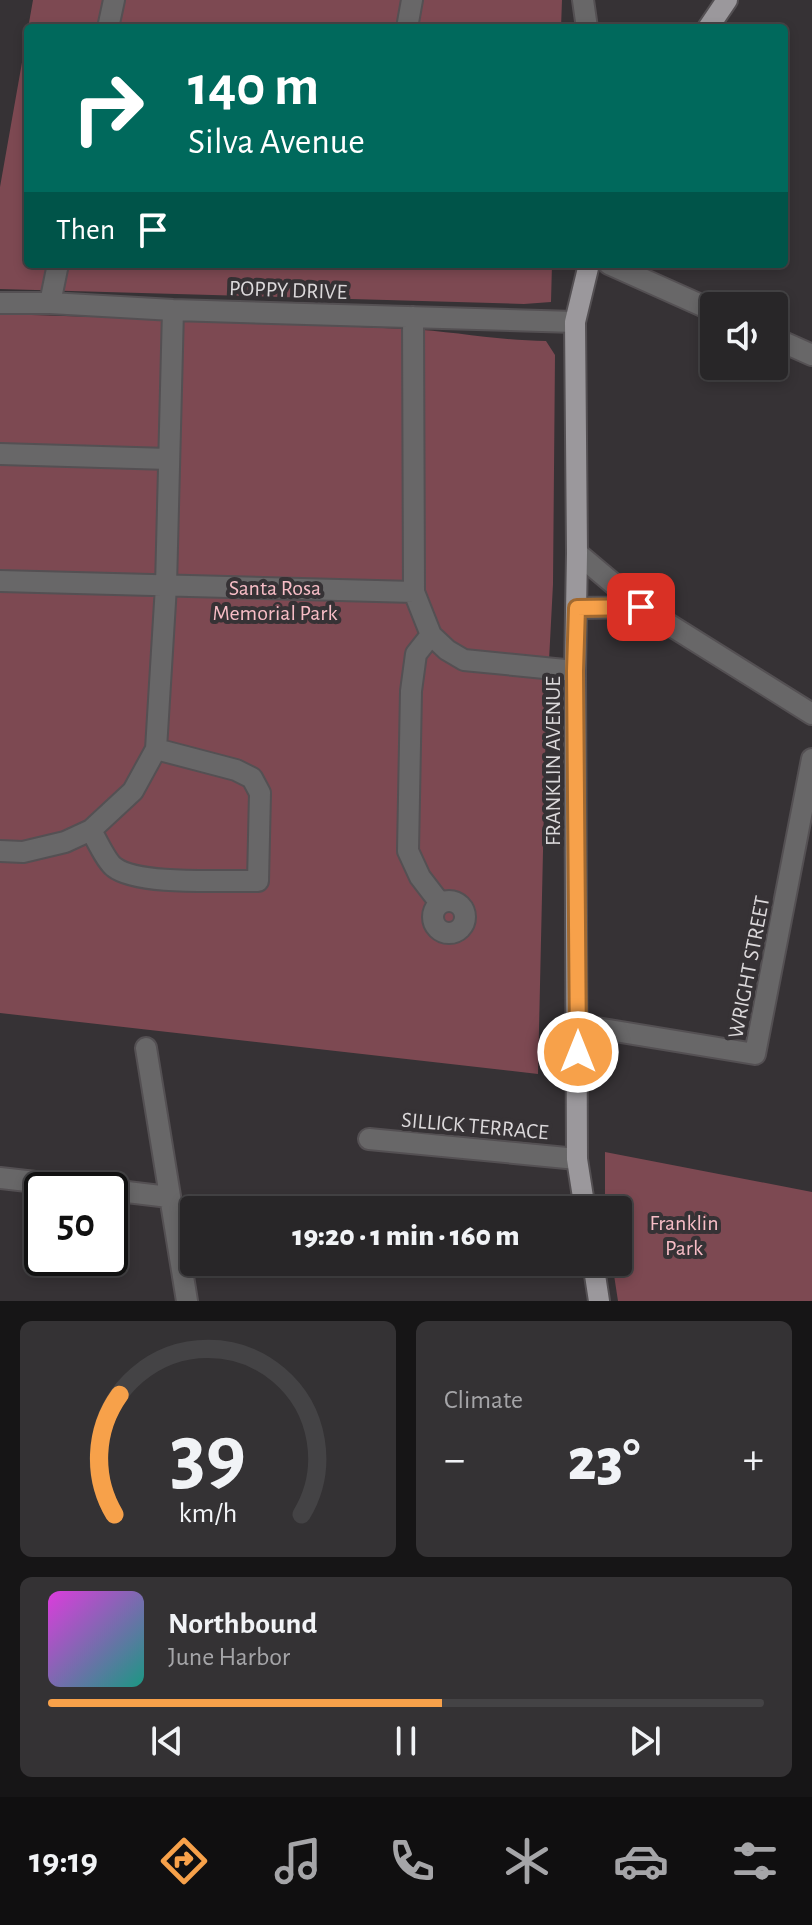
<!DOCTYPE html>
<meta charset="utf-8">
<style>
body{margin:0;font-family:"Alegreya Sans",sans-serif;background:#343234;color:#f1f3f6;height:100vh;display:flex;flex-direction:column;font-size:30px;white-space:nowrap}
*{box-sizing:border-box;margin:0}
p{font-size:26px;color:#a5a5a8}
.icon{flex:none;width:44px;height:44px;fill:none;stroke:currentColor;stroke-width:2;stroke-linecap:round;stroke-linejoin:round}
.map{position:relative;height:1301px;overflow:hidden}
.details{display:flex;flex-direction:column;gap:20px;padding:20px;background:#161516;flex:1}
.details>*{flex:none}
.banner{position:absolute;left:24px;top:24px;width:764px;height:244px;border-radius:8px;box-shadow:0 4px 12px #0003,0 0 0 2px #444345;background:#00695c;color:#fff;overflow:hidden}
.buttons{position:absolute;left:700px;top:292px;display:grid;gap:16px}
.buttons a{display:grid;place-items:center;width:88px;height:88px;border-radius:8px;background:#282628;box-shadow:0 4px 12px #0003,0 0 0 2px #444345;font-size:40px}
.speed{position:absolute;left:24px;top:1172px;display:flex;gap:16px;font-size:40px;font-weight:700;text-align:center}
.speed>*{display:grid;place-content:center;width:104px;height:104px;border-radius:50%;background:#282628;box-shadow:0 4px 12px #0003,0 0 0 2px #444345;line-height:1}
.speed .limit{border:4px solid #111;border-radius:12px;background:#fff;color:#111}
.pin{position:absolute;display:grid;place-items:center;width:68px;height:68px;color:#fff;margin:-34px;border-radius:16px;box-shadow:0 4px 12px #0006}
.me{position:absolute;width:88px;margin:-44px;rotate:0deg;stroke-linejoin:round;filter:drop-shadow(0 0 6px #0008)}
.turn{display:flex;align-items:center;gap:28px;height:168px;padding:0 32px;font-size:36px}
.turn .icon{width:104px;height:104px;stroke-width:2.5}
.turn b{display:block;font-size:56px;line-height:68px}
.then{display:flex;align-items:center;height:76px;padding:0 32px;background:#0003;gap:16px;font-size:30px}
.big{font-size:60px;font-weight:800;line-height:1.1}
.details .card{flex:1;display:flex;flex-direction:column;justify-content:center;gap:12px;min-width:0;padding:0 28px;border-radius:12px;background:#343234}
.details .dial{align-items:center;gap:0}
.dial svg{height:208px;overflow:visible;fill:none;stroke:#444345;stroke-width:7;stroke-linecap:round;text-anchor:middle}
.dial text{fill:#f1f3f6;stroke:none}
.song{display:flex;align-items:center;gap:24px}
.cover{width:96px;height:96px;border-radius:12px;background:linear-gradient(135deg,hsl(300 70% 55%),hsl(170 70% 35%))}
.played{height:8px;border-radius:4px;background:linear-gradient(90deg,#f7a14a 55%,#444345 55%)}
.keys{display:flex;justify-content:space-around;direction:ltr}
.heat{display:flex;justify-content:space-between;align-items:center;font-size:44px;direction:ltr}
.details .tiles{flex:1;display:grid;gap:20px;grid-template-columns:1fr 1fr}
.card:last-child{grid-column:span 2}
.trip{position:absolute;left:180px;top:1196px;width:452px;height:80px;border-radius:8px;background:#282628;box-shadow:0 4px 12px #0003,0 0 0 2px #444345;font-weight:800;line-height:80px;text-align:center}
.dock{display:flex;height:128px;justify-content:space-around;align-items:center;background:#100f10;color:#a5a5a8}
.dock .icon{width:56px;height:56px}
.dock .active{color:#f7a14a}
.dock b{font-size:36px;color:#f1f3f6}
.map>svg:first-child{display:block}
</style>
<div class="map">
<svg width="812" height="1301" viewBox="0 0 812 1301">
<rect width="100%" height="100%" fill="#363235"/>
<!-- green -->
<path fill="#7d4952" d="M33,0H562L561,28H28V264H552L551,302L524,304L0,289V187Z
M0,314C136,318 271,323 407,329C453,331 500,341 546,341L555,355L553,584L546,718L538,1074L0,1013Z
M605,1152L812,1192V1301H618L612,1262H618V1210H605Z"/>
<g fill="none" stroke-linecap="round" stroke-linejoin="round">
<defs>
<path id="minor" d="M583,0L587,28
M108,28L114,0
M407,28L412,0
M609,264L714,311
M0,303H50L173,310L575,322
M50,303L58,264
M413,317L414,592L431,635L447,650L464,660L575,671
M774,338L812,355
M0,454L169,459
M577,553L641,607
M0,581L414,592
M577,608L641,607L812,714
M431,635L416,654L411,691L408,851L420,877L440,903
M91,830C96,839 106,861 114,867C138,886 225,880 258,881L260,793L252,778L236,770L156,749
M0,851L23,852L65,842L91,830L133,791L156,749L166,586L173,310
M433 917a16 16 0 1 1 32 0a16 16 0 1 1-32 0Z
M578,1025L755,1054L812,759
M146,1048L187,1301
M369,1139L577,1159
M0,1178L106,1190
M110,1190L169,1197"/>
<path id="major" d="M708,28L727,0
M585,1210L577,1159L575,671L577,553L575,322L589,264
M593,1262L599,1301"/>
</defs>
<!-- minor casing -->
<use href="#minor" stroke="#545053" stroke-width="24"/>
<!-- major casing -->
<use href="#major" stroke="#545053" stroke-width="24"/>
<!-- minor -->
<use href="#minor" stroke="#686768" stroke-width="20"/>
<!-- major -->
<use href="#major" stroke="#9b989c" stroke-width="20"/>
</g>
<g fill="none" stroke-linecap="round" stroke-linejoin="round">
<defs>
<path id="route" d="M578,1052L575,671L577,608L641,607"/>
</defs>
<!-- route casing -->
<use href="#route" stroke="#a16930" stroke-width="20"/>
<!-- route -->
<use href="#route" stroke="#f7a14a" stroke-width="14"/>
</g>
<g text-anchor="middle" stroke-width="8" stroke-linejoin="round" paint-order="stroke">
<!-- street labels -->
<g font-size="22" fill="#dbd8da" stroke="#363235">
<text transform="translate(288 289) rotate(2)" y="8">POPPY DRIVE</text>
<text transform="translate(552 761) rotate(-90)" y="8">FRANKLIN AVENUE</text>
<text transform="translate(748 967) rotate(-79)" y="8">WRIGHT STREET</text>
<text transform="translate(475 1125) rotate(5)" y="8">SILLICK TERRACE</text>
</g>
<!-- park labels -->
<g font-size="22" fill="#f7bdc6" stroke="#363235">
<text x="275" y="595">Santa Rosa<tspan x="275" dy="25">Memorial Park</tspan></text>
<text x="684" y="1230">Franklin<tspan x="684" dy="25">Park</tspan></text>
</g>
</g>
</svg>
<div class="buttons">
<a><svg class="icon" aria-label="sound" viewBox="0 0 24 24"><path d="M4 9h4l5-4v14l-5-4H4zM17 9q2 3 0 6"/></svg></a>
</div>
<div class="speed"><div class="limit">50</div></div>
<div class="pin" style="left:641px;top:607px;background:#d93025"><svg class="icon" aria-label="arrive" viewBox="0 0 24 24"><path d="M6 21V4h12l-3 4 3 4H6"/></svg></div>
<svg class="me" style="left:578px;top:1052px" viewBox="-20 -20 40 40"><circle r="17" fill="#f7a14a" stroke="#fff" stroke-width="3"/><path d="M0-11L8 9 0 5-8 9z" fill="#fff"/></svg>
<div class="trip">19:20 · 1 min · 160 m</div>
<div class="banner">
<div class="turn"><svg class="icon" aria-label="right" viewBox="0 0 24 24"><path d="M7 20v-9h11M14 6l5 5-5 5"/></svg><div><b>140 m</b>Silva Avenue</div></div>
<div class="then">Then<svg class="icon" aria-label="arrive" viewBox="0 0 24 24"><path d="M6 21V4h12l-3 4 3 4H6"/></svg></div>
</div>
</div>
<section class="details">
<div class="tiles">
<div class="card dial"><svg viewBox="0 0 100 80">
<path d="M14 69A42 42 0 1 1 86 69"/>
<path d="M14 69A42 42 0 0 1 16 23" stroke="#f7a14a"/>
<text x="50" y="56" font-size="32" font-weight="700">39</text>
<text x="50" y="72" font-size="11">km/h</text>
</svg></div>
<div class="card"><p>Climate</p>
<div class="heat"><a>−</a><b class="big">23°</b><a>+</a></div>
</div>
<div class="card">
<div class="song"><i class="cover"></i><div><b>Northbound</b><p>June Harbor</p></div></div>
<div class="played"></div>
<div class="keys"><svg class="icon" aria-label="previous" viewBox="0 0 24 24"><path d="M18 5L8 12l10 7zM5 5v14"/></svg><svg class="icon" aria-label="pause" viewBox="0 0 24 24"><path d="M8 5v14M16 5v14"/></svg><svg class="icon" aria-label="next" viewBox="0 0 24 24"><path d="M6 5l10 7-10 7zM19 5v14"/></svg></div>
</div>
</div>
</section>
<nav class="dock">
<b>19:19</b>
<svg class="icon active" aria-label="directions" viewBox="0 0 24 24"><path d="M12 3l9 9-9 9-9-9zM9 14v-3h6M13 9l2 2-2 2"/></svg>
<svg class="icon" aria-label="music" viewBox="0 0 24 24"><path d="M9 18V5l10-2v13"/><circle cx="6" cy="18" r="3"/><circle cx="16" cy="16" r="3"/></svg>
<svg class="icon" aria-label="phone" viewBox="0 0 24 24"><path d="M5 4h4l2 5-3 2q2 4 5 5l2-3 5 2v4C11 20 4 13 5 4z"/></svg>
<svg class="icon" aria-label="climate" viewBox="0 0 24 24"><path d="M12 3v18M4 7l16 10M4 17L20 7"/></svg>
<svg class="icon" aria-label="car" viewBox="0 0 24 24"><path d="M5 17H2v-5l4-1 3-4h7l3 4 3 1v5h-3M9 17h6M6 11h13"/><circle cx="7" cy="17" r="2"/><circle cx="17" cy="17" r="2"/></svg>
<svg class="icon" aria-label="filters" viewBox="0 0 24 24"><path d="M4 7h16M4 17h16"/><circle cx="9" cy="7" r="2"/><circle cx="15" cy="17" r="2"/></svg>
</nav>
